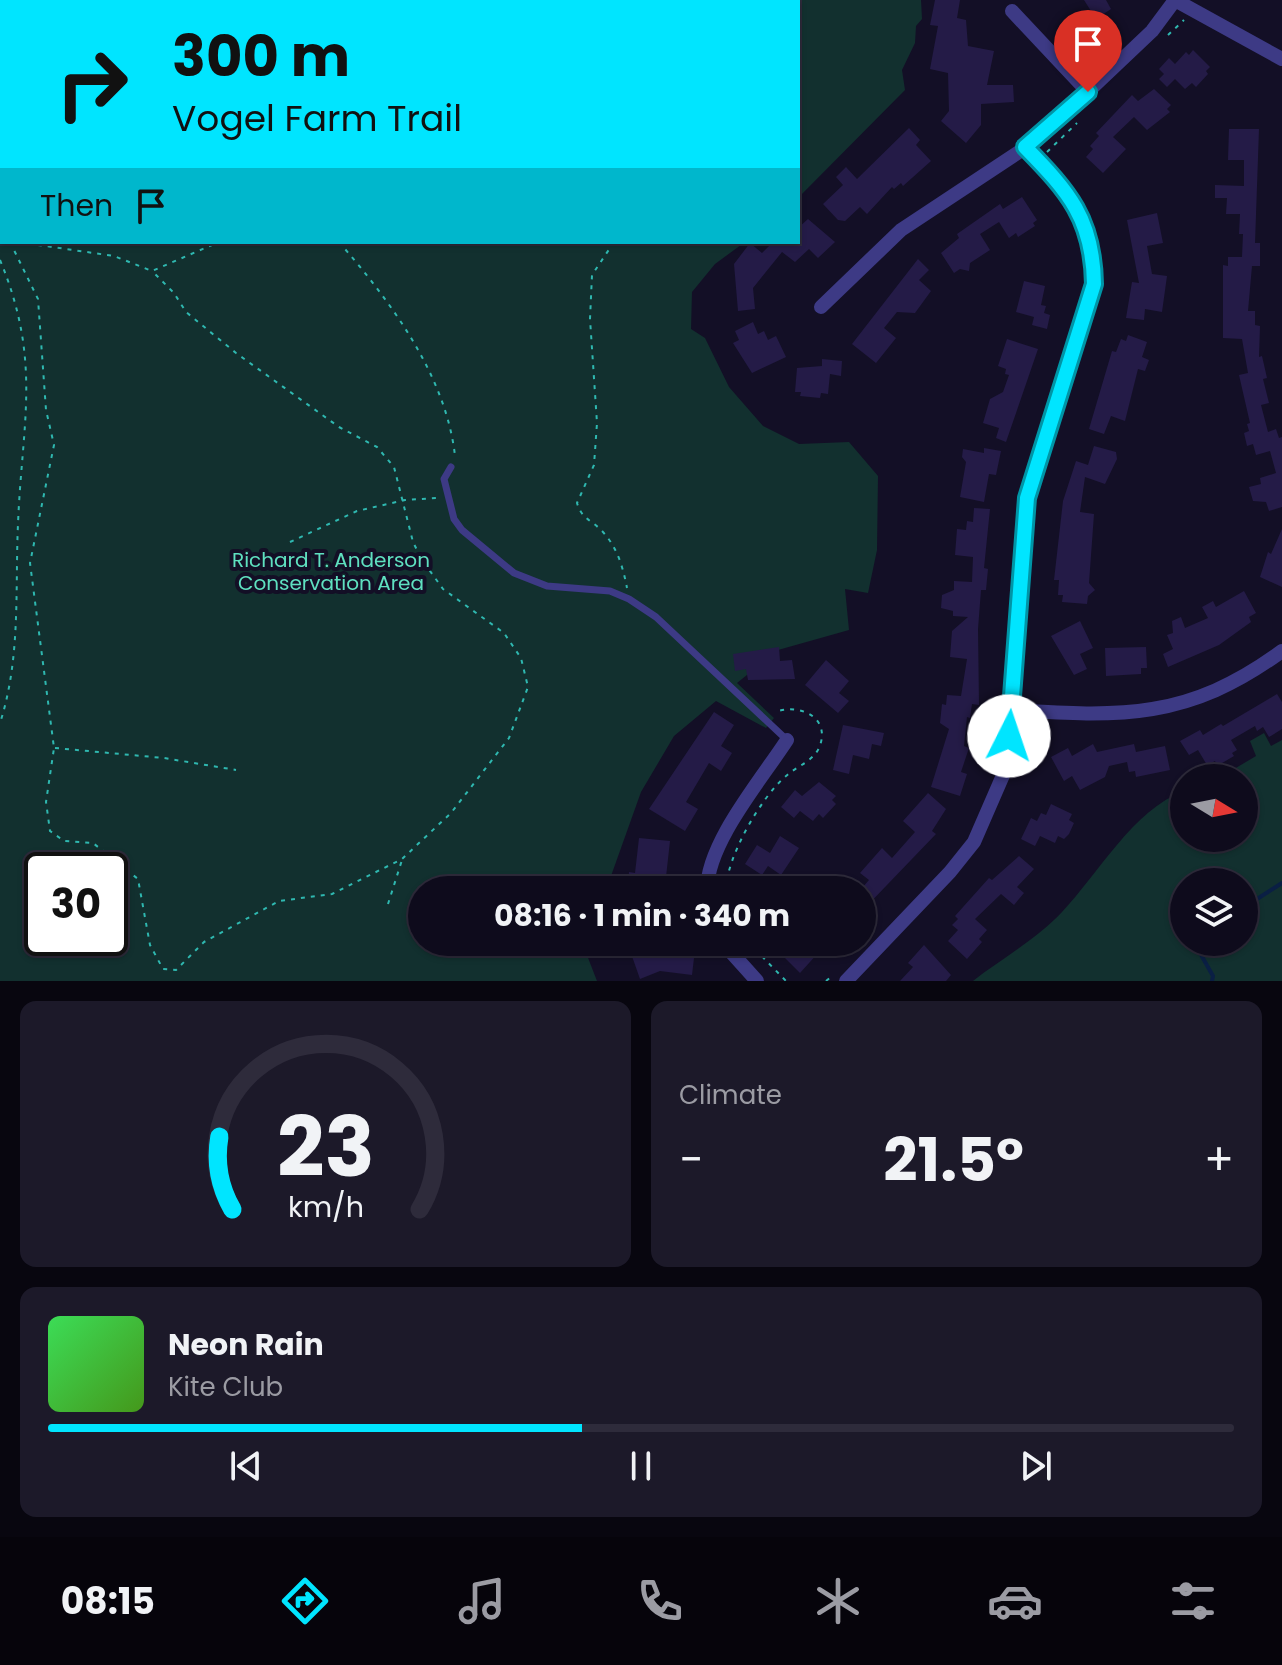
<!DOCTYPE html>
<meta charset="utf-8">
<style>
body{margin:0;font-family:Poppins,sans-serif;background:#1c1929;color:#f1f3f6;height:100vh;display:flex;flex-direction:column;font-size:30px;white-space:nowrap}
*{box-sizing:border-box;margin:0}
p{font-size:26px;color:#9b9ba3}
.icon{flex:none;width:44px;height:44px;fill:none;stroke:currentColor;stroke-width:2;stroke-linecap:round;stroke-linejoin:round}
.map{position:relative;height:981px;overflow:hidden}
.panel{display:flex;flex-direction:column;gap:20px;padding:20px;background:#08060f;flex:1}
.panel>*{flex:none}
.hud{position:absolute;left:0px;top:0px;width:800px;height:244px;box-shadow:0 2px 6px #0004,0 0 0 2px #2e2b3b;background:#00e5ff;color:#111;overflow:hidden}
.needle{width:52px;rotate:100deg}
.controls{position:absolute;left:1170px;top:764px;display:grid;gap:16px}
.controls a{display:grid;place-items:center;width:88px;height:88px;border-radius:50%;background:#0e0b1c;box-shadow:0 2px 6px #0004,0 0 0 2px #2e2b3b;font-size:40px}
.speed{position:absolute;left:24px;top:852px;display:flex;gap:16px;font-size:40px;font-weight:700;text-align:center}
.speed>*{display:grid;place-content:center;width:104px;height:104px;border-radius:50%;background:#0e0b1c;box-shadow:0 2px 6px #0004,0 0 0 2px #2e2b3b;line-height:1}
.speed .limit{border:4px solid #111;border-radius:12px;background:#fff;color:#111}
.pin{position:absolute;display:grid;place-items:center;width:68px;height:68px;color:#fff;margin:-82px -34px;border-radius:50% 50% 50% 0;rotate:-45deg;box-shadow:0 0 8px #0007}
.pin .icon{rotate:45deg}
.me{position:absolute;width:88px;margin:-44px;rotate:4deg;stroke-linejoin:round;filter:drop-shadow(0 0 6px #0008)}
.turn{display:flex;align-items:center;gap:28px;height:168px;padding:0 40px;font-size:36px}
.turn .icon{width:104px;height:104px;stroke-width:2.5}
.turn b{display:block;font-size:56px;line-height:68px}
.then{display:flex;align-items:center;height:76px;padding:0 40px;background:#0003;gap:16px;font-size:30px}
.big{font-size:60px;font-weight:700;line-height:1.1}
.panel .tile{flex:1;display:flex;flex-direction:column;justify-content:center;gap:12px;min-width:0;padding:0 28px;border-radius:16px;background:#1c1929}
.panel .dial{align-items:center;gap:0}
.dial svg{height:208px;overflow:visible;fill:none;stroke:#2e2b3b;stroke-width:7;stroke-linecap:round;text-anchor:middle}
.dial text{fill:#f1f3f6;stroke:none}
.song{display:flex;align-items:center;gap:24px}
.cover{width:96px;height:96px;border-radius:12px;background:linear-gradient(135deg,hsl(130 70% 55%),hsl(100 70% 35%))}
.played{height:8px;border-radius:4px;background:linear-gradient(90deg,#00e5ff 45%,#2e2b3b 45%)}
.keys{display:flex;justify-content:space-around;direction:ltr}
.heat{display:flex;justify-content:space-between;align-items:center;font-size:44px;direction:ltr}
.panel .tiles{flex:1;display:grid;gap:20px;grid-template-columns:1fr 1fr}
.tile:last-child{grid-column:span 2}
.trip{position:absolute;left:408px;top:876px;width:468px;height:80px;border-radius:40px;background:#0e0b1c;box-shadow:0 2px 6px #0004,0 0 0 2px #2e2b3b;font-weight:700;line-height:80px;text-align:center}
.tab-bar{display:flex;height:128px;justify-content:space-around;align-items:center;background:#06040b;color:#9b9ba3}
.tab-bar .icon{width:56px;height:56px}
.tab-bar .current{color:#00e5ff}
.tab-bar b{font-size:36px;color:#f1f3f6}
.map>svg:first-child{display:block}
</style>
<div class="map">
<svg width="1282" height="981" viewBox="0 0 1282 981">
<rect width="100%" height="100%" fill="#130f26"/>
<!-- green -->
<path fill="#12302f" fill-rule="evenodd" d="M0,0H921L922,19L916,26L915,43L902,70L905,90L798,198V2H2V242H745L715,264L692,292L691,329L705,338L729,387L763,426L799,444L849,442L878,476L877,550L868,593L845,589L849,630L778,650L737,683L774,718L766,728L716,701L674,736L641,792L606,890H422V942H587L585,950L597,981H0ZM42,870H110V938H42Z
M1264,733L1271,746L1282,740V981H973C1001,959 1037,939 1062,912C1098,874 1133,810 1184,791V838H1244V778H1219L1256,756L1250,741ZM1244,882V942H1184V882Z"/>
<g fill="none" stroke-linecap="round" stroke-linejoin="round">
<!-- stream -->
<path stroke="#0a1f44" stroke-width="4" d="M1244,902L1254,901L1282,883
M1201,942L1200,953L1213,976L1212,981"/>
</g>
<!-- building -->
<path fill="#241b47" d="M935,0H960L957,18L966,20L968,46L994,51L987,85H1013L1014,102L981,104V125L966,143L941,121L949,111L948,73L930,69L938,26L930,25Z
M1084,0H1106L1111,9L1096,19Z
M1193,50L1210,67L1206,71L1208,74L1196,87L1192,83L1185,89L1175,79L1167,87L1159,79L1164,74L1159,69L1169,58L1175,64L1186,52L1189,55Z
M1154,89L1171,105L1167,109L1170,112L1147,130L1134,117L1113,137L1126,149L1103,173L1086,157L1093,149L1090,146L1099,136L1096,133L1132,95L1138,101Z
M909,128L920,140L916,145L931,161L903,186L901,183L894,189L892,187L867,214L860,207L845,221L838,220L823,204L843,185L836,177L846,167L857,179Z
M1229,129H1259L1255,243H1260V266H1252L1248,311H1255V325L1260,326L1259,357L1262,356L1267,378L1263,379L1269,403L1261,405L1268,432L1276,429L1279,438L1282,437V507L1269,511L1266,502L1253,501L1249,487L1261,484L1260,478L1276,473L1270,451L1256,455L1253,444L1247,446L1244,433L1249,431L1247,424L1250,423L1239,375L1248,373L1242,339L1223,338V265L1228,266V257H1242L1243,234H1239L1240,214H1226L1227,198H1215V185L1244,186V160H1228Z
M1022,197L1037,220L1033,223L1035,226L1018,237L1016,233L1009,238L999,222L980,234L990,250L970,263L969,271L960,269L954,273L941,253L959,238L957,234L1000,204L1003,209Z
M1157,213L1163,243L1147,246L1152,274L1167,276L1162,312L1145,309L1144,320L1126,318L1132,282L1139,283L1127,220Z
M808,219L835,242L818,258L809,249L795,262L782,252L753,288L755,309L738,311L734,264L750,243L762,253L773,242H798V228Z
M918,259L929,270L919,280L931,291L915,313L897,312L884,328L896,338L876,363L852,344Z
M1024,281L1045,286L1041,305L1046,306L1044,313L1050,315L1047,329L1032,325L1034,317L1016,312Z
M753,322L758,334L764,331L768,340L776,336L786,357L752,373L733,343L739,340L735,331Z
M1128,335L1147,342L1142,357L1149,360L1145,371L1138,369L1125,421L1111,416L1104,434L1089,429L1112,351L1116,352L1121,339L1126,341Z
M1007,339L1038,349L1006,442L996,438L999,428L983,423L990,399L1003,392L1009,375L1005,374L1006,369L998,366Z
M822,359L842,361L841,376L830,374L828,394L821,393L820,398L800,396L801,392H795L797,368L822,366Z
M1094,446L1116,452L1117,459L1105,484L1085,477L1080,512L1094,514L1089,583L1095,590L1088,596L1087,604L1062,602L1063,595H1058L1059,580H1054L1063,501L1076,461L1088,465Z
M984,448L1001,451L996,475L989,474L984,502L960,497L966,462L962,457L963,449L984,453Z
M974,508L990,509L984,568L988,569L986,590H981L978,629L979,705L972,704L970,718L967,717L964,746L969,748L961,772L967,774L960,796L931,787L949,729L940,723L942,704L946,705L947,695L961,696L967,659L950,657L952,631L968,617L953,616V611L941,608L942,595L954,590V581L972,582L973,557L955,555L957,529L966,530L967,521L973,522Z
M1282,529V587L1260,577L1268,552L1271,554Z
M1244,591L1256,613L1249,617L1251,622L1219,645L1168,667L1163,654L1173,649L1167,635L1173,633L1172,621L1181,617L1185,628L1208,618L1202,607L1213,601L1216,607Z
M1080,621L1093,648L1080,654L1087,669L1074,675L1051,636Z
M779,647L780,661L792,660L795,679L748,680L746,669L735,671L733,654Z
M1146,647L1147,668H1141V674L1106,676L1105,648Z
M826,660L849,681L839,693L849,701L838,713L805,685Z
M1277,694L1282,702V729L1269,737L1263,727L1257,731L1255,726L1231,740L1237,750L1232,753L1234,756L1217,766L1215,761L1207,765L1198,750L1189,755L1180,741L1200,730L1203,735L1221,724L1223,726Z
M714,712L734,725L721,746L732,753L721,771L709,763L686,802L698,809L685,831L649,809Z
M843,725L884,733L881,746L872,744L869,759L853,755L849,774L833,770Z
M1093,744L1097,752L1134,744L1136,752L1165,746L1170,770L1136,777L1135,771L1129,772L1127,762L1109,766L1105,777L1080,790L1072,776L1064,781L1051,757L1068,748L1072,756Z
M819,782L836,796L832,800L836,804L823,818L819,814L813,821L800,811L794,818L781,807L795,790L802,796Z
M928,793L946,809L932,831L936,834L862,911V888L869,880L860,873L882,848L892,858L915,832L903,821Z
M1051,804L1072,814L1069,820L1074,823L1069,834L1064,839L1058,836L1055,843L1040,836L1035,846L1021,839L1031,818L1037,821L1041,813L1046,815Z
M780,836L799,848L781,875L768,866L762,875L745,864L757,845L770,853Z
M639,838L670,841L666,877L672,878L671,890L628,885L629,872L635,873Z
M1019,856L1034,869L1017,887L1024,893L1014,905L1001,894L975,919L987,930L979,939L982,942L967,959L948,941L958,930L952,925L958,919L955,916L989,878L992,880Z
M627,942H661L665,955L694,958L692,975L660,971L640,979Z
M784,942H828L800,973L777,950Z
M924,945L951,975L946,981H900L913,967L908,963Z"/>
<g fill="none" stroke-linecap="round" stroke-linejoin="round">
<!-- path -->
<path stroke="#2fb8b0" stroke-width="2" stroke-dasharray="4 6" stroke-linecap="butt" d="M22,0V2
M71,2L72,0
M98,2L99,0
M745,2V0
M1168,35L1184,20
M0,138L2,135
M1047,152L1077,123
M0,219L2,224
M10,242L38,299L46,410L54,445L30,563L54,748L46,802L50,831L64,841L93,843L138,879L150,945L163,969L176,970L204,942L279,901L332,894L402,859L451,813L509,738L528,687L521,658L504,633L443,589L422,560L413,542L394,467L377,447L339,427L236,353L186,312L174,293L152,271
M18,242L114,256L152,271L212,245L229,242
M339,242C390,301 446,375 455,456
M614,242L592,275L590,319L597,423L594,465L577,503C582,519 590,519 601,530C617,546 623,567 627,588
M0,260C42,361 22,422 18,524C15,590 21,658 0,723
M290,542L357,511L405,500L436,498
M55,748L164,758L236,770
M726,890C726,858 761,797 786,776C797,766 812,762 819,748C832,717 799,703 775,712
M388,904L402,860
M748,942L786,981
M826,981L832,976"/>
<!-- service -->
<path stroke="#3d3a85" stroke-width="7" d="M451,467L444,479L454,519L462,530L514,573L547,586L610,591L629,599L656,617L787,740"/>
<!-- minor -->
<path stroke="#3d3a85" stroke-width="14" d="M1175,0L1282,59
M1012,11L1088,92
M821,307L901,230L1037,140L1152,31L1175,0
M1011,710C1121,717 1188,720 1282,651
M707,890C707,843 761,780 787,740
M722,942L757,981
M846,981L950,872L974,842L1004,773L1027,498L1094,284C1093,218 1069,193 1025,147"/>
</g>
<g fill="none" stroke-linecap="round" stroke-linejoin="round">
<defs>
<path id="route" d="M1009,736L1027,498L1094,284C1093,219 1069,192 1025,147L1088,92"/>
</defs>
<!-- route casing -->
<use href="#route" stroke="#0095a6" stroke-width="20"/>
<!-- route -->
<use href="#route" stroke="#00e5ff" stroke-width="14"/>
</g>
<g text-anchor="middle" stroke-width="8" stroke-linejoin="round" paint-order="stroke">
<!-- park labels -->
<g font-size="20" fill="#5fe0c0" stroke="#130f26">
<text x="331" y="567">Richard T. Anderson<tspan x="331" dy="23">Conservation Area</tspan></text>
</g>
</g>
</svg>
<div class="controls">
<a><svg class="needle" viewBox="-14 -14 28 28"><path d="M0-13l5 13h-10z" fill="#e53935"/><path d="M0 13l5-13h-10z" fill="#9b9ba3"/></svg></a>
<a><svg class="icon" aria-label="layers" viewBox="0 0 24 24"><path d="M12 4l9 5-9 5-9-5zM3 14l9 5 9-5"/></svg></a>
</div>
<div class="speed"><div class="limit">30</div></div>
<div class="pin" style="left:1088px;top:92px;background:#d93025"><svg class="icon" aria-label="arrive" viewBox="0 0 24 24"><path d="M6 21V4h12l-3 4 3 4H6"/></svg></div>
<svg class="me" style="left:1009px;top:736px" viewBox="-20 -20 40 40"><circle r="19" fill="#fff"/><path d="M0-13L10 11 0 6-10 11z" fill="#00e5ff"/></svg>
<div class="trip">08:16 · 1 min · 340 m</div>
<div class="hud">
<div class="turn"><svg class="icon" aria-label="right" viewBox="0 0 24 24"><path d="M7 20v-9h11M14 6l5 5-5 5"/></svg><div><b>300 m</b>Vogel Farm Trail</div></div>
<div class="then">Then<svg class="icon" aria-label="arrive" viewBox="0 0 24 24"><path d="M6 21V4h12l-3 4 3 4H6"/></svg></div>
</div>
</div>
<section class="panel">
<div class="tiles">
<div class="tile dial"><svg viewBox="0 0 100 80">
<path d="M14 69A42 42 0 1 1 86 69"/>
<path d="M14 69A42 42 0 0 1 9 41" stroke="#00e5ff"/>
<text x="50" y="56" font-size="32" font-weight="700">23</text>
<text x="50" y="72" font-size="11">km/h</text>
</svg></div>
<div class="tile"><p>Climate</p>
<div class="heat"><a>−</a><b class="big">21.5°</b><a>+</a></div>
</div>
<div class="tile">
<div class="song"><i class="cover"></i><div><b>Neon Rain</b><p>Kite Club</p></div></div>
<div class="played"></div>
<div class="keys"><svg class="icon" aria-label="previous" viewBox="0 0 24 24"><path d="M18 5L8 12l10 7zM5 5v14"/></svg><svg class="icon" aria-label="pause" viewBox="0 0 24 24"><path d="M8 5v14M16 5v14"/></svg><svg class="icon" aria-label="next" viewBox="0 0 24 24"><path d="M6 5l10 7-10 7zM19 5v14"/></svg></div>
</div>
</div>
</section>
<nav class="tab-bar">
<b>08:15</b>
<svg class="icon current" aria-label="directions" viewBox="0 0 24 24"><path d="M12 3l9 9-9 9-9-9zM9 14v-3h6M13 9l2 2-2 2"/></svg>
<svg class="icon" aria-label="music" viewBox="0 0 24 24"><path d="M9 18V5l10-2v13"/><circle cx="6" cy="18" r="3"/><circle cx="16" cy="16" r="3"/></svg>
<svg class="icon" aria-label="phone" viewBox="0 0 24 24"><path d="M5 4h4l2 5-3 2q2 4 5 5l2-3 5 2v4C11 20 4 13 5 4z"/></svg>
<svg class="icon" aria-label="climate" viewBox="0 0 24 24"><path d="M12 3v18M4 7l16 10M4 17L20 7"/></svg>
<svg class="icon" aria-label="car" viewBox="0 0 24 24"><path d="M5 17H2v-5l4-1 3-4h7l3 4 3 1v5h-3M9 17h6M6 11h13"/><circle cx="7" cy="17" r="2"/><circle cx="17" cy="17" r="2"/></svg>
<svg class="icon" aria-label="filters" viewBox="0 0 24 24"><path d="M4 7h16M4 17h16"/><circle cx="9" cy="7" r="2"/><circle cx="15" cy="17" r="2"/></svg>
</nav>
